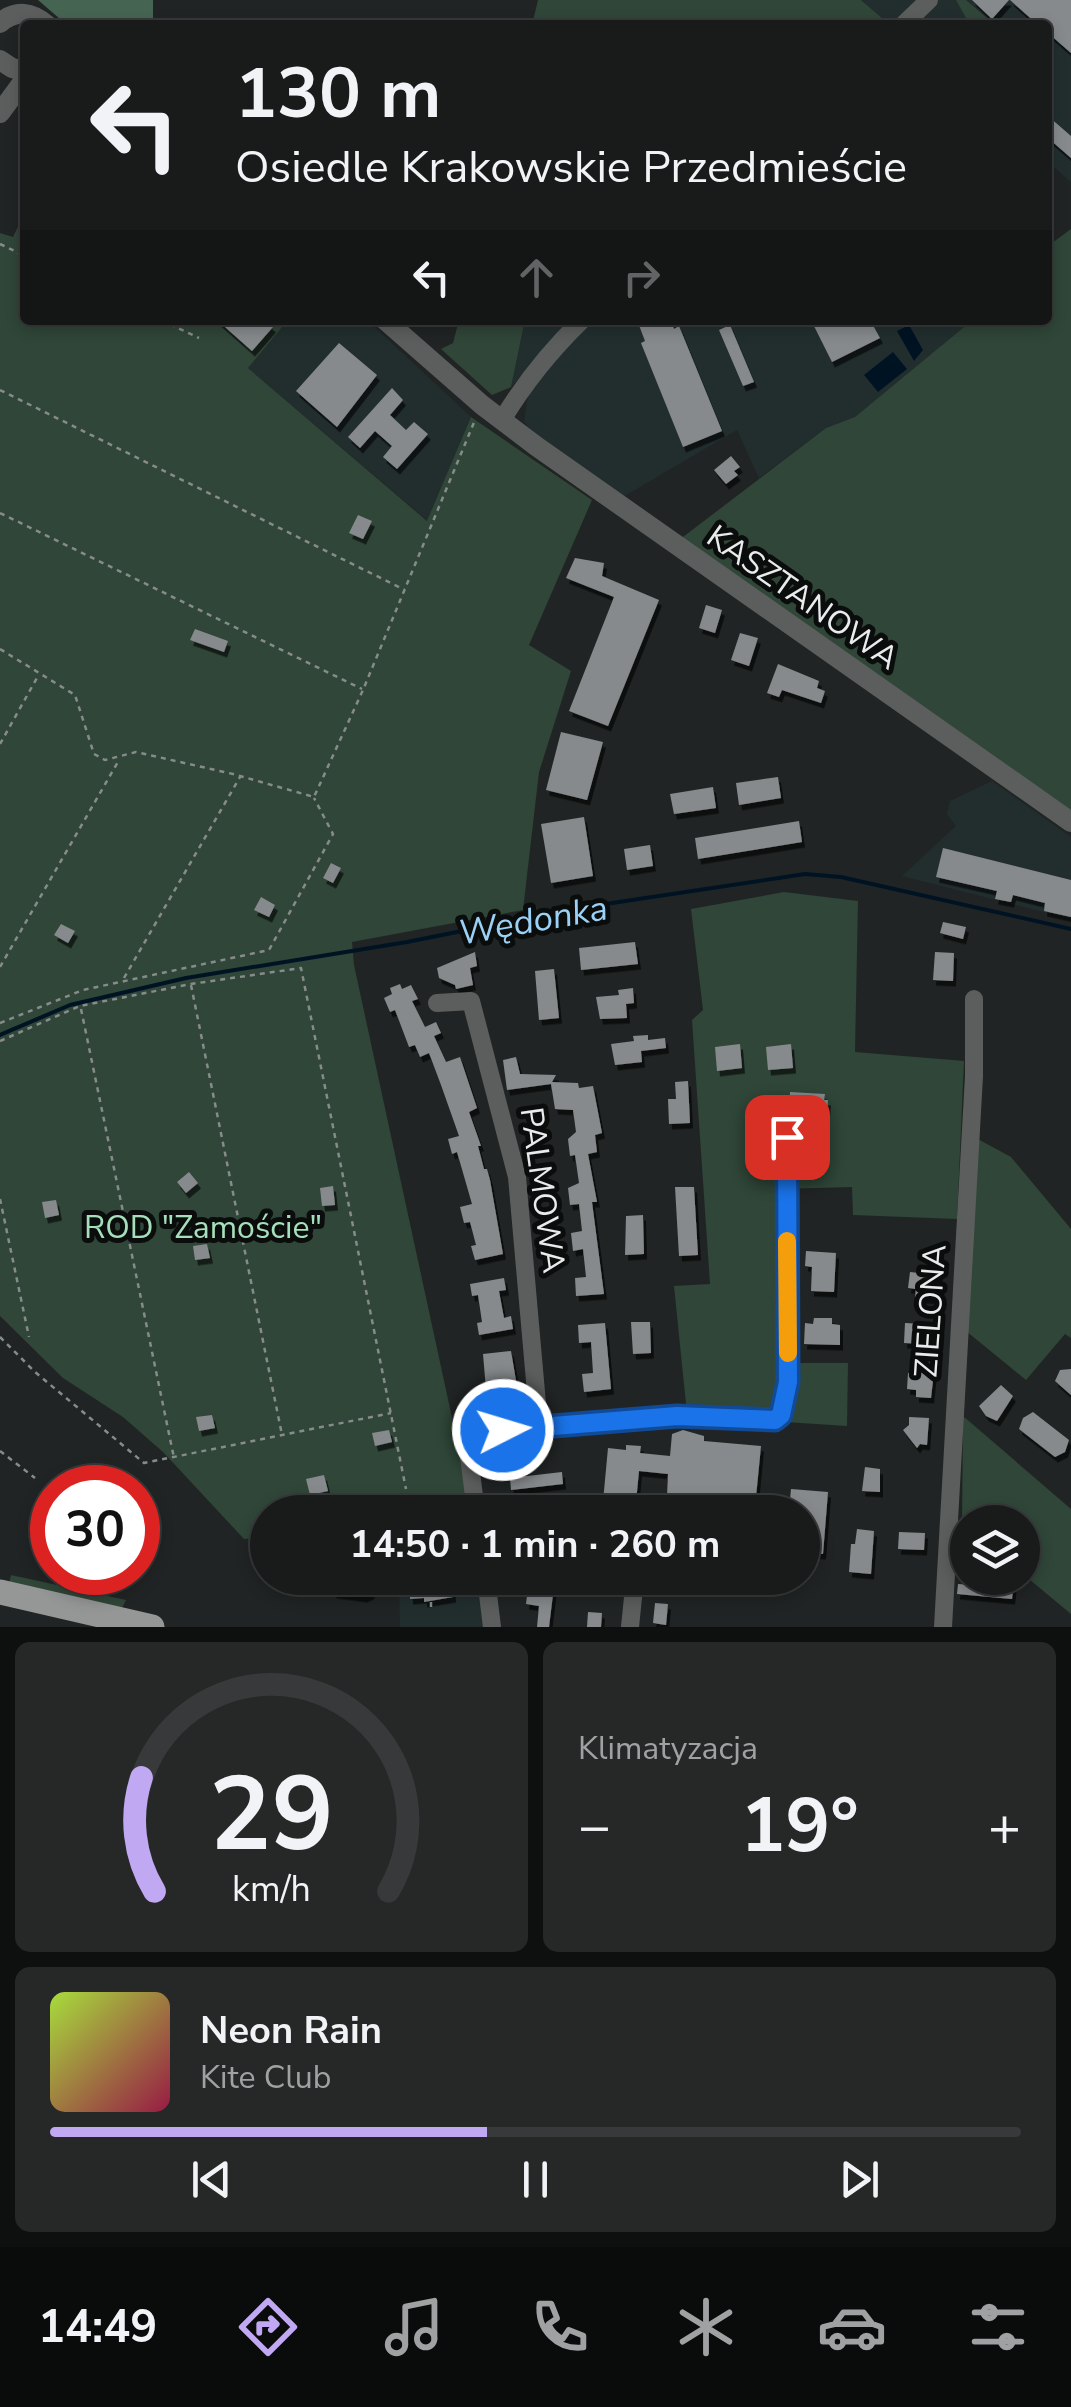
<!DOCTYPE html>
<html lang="pl">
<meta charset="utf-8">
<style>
body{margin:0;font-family:"Nunito Sans",sans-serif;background:#262828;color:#f1f3f6;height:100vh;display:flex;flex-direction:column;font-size:38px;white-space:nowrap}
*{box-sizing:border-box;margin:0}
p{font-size:32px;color:#9fa1a3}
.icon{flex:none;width:55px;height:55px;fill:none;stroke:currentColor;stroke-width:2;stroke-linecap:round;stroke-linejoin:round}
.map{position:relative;height:1627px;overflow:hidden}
.side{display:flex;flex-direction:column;gap:15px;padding:15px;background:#0e0f0f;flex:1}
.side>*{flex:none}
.guide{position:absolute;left:20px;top:20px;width:1032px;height:305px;border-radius:10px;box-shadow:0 5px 15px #0003,0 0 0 2px #37393a;background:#191b1b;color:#f1f3f6;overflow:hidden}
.buttons{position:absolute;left:950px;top:1505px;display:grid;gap:20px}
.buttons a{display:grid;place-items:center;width:90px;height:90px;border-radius:50%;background:#191b1b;box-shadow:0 5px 15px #0003,0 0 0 2px #37393a;font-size:50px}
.speed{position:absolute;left:30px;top:1465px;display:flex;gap:20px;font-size:50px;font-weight:700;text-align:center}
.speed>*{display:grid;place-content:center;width:130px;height:130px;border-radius:50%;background:#191b1b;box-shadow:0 5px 15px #0003,0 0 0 2px #37393a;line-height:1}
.speed .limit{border:15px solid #d22;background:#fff;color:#111}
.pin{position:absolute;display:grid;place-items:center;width:85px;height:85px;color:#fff;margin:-42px;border-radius:20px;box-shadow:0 5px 15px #0006}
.me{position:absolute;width:110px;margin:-55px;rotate:85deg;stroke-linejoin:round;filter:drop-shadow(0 0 8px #0008)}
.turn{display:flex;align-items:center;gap:35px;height:210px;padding:0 50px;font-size:45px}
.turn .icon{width:130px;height:130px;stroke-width:2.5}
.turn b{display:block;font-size:70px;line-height:85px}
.lanes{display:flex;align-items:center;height:95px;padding:0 50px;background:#0003;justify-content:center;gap:50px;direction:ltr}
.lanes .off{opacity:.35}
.big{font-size:75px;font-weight:700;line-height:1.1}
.side .widget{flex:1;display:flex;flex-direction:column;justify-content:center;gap:15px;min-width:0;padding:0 35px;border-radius:15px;background:#262828}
.side .dial{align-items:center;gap:0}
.dial svg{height:260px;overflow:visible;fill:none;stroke:#37393a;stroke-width:7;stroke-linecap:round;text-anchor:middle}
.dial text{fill:#f1f3f6;stroke:none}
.song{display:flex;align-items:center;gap:30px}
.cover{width:120px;height:120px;border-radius:15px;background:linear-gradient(135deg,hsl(80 70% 55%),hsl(340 70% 35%))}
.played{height:10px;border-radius:5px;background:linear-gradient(90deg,#c1a8f3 45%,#37393a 45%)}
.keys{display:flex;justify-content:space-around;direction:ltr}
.heat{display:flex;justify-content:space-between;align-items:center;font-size:55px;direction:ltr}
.side .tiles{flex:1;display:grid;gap:15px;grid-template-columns:1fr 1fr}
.widget:last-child{grid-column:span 2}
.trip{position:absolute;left:250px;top:1495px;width:570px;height:100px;border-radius:50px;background:#191b1b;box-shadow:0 5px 15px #0003,0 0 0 2px #37393a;font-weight:700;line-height:100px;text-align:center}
.dock{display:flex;height:160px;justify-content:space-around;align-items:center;background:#0a0b0b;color:#9fa1a3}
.dock .icon{width:70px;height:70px}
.dock .selected{color:#c1a8f3}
.dock b{font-size:45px;color:#f1f3f6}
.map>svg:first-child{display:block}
</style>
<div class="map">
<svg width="1071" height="1627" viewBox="0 0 1071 1627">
<defs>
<filter id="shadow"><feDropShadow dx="3" dy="5.5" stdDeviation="0" flood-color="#0009"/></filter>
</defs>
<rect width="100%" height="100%" fill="#212424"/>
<!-- built -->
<path fill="#222e2e" d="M861,0H1071V182L1048,162V25H890Z
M288,320H367L471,417L428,521L248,368Z
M525,320H570L511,387Z
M591,320H968L970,323L855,417L826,428L759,478L737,430L621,498L533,435L524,421L529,391L568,340Z
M992,781L1071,837V919L902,876L956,826L947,814L950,801Z
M399,1578H481L485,1627H400Z"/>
<!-- green -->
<path fill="#2f4638" d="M538,0H861L890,25H532Z
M956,0H966L995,25H970Z
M25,212V320H288L248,368L427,521L471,417L592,500L529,645L571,671L539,772L523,910L352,942L354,965L472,1510L268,1512L267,1537L244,1539L163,1452L123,1417L63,1378L0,1316V233L13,237Z
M1071,229V810L679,540L826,428L855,417L969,323L968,320H1048V246Z
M459,320H525L511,387L492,395L441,349L453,343Z
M784,892L858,901L855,1052L964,1061L957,1219L853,1215L852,1187L781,1189L782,1291L775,1302L784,1340L780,1404L773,1411L686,1404L674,1286L710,1284L692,1020L703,1010L691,909Z
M976,1138L1011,1157L1071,1229V1338L1065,1334L1026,1380L966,1331Z
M794,1363H848L847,1426L785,1422Z
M963,1416L1071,1509V1614L1023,1574L1022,1522H968L967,1528L962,1524Z
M11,1575L126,1600L122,1608L9,1584Z"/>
<!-- forest -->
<path fill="#466452" d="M38,0H153V25H67Z"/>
<!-- water -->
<path fill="#001323" d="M909,325L923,350L914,361L897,331Z
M893,352L907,369L878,392L864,375Z"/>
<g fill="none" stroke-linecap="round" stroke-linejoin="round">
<!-- stream -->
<path stroke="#001323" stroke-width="4" d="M0,1035L70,1005L186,978L407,942L572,909L805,874L841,877L1071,929"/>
</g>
<!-- building -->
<path fill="#868a8c" filter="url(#shadow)" d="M972,0H1009L992,19Z
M1010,0H1071V53L1048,33V25H1038Z
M1048,116L1071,136V158L1048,138Z
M217,320H265L273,327L252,351Z
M637,320H671L674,329L679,326L722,431L683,447L641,343L645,341Z
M811,320H870L880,338L832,362Z
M730,325L754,382L743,386L719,330Z
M339,343L377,375L337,427L296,391Z
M392,388L403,400L390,415L406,430L414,422L428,434L397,469L383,457L392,446L375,431L360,448L348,437Z
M731,456L740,467L734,471L738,475L726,484L714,470Z
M358,515L372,521L363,539L349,533Z
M575,558L604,563L602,576L659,600L608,726L569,711L614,597L566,578Z
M706,605L722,610L715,633L699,628Z
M195,629L228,641L224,652L190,640Z
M740,633L758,638L749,666L731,660Z
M778,664L819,681L817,688L825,691L821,703L782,690L779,697L767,693Z
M561,732L603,742L587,800L546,790Z
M778,777L781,798L739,805L736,783Z
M713,787L716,808L674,814L670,794Z
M584,817L593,876L551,883L541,824Z
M799,821L802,842L698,859L695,838Z
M650,845L653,866L627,870L624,849Z
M943,848L1071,880V917L1044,911L1045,903L1013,895L1011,902L995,899L997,891L936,877Z
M331,863L341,868L333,883L323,878Z
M261,897L275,905L269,917L254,910Z
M943,922L966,927L963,939L940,933Z
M61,924L75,931L68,943L54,935Z
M635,942L638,964L581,970L579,948Z
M475,952L477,966L470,968L473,985L456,989L455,985L439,978L437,968Z
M935,952L954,953L953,981L933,980Z
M554,969L559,1018L539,1020L535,971Z
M400,984L402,989L411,985L418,999L412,1001L425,1027L436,1022L441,1033L434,1036L446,1062L460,1057L477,1108L469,1112L481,1146H478L484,1169H487L490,1180L503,1254L475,1260L471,1246L476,1245L470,1222L464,1223L460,1207L472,1204L457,1152L452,1154L448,1139L459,1136L441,1085L429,1053L420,1057L415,1045L409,1047L395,1010L390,1012L384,998L392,994L390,988Z
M633,988L634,1003L626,1004L627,1018L600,1019L596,997L619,995L618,990Z
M648,1035V1040L665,1038L666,1048L641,1051L642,1062L615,1065L611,1044L634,1041L633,1036Z
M740,1044L742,1068L717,1071L715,1047Z
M791,1044L793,1068L768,1070L766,1047Z
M516,1057L520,1074L556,1075L552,1082L578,1083L579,1088L593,1086L602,1133L595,1135L597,1152L588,1154L597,1202H592L604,1294L576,1296L575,1278L586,1277L583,1249L573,1251L571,1233L582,1231L579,1204L570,1205L568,1188L579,1183L575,1155L570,1156L568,1139L576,1132L573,1110L555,1109L551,1084L507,1090L503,1060Z
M688,1081L690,1123L669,1124L668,1099H676L675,1082Z
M790,1092L825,1094L824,1100H828L827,1113H807L806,1120L789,1119Z
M189,1172L198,1183L186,1193L177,1182Z
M333,1186L335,1205L322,1206L320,1188Z
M675,1187H694L698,1255L679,1256Z
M56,1200L59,1215L45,1218L42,1202Z
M643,1215L644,1254L625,1255L626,1216Z
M207,1244L210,1258L195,1260L193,1246Z
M806,1251L836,1253L834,1292L811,1291L812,1267L805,1266Z
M928,1268L940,1269L938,1299L915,1298L916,1289L908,1288L910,1272L928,1274Z
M504,1278L506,1290L499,1291L504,1318L511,1316L513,1329L479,1335L477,1323L482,1322L478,1295L472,1296L470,1284Z
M814,1318H832V1324L840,1325V1345L804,1344L805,1323L813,1324Z
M631,1322H650L651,1353L633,1354Z
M605,1323L611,1389L584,1392L582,1374L593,1373L591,1342L579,1343L578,1325Z
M905,1323L923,1324V1331H927L925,1344L904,1343Z
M511,1351L520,1404L488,1413L483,1354Z
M919,1362L935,1363L931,1398L916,1397V1390L907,1389L908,1373L918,1374Z
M1071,1369V1395L1055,1381L1060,1370Z
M1001,1385L1013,1396L997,1421L986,1416L979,1406Z
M1033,1412L1069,1440L1065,1452L1055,1457L1019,1429L1023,1418Z
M212,1415L215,1428L199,1431L196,1417Z
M909,1417L929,1418L927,1445L920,1444L917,1448L903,1430L909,1425Z
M389,1430L392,1442L375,1446L372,1433Z
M683,1430L704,1436V1441L761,1446L755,1507L667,1496L668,1474L639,1471L635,1512H602L608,1448L626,1450V1445L641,1446L640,1453L670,1456L672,1434Z
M865,1467L880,1469V1492L862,1491Z
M562,1472L563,1484L511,1490L510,1478Z
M324,1475L328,1491L310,1495L306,1479Z
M791,1489L828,1492L823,1554L802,1552V1511L789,1510Z
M857,1529L874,1531L871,1574L849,1572L851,1544H855Z
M899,1532L925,1533L924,1550L898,1549Z
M322,1578H377L371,1594L364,1597L334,1593Z
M409,1578H452L453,1597L424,1602V1598L410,1599Z
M529,1578H555L549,1627H537L539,1606L526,1604Z
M716,1578H750L749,1589L716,1586Z
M988,1580L1014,1582L1012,1599L957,1594L958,1584L987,1586Z
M655,1603L668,1604L666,1625L653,1623Z
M588,1612L602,1613L601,1627H587Z"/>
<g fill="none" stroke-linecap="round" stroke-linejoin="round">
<!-- path -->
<path stroke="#888b8b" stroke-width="2.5" stroke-dasharray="5 5" stroke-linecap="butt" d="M0,244L25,256
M161,320L199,338
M0,390L405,590
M0,513L362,689
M0,649L75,695L94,754L105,760L136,752L233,774L314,797L363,690L475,420
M0,744L38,676
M0,967L119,760
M124,978L240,777
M191,985L282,1435
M81,1009L174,1458
M0,1023L83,990L269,950L333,834L314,798
M0,1041L80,1006L191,984L301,968L406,1489
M0,1199L29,1337
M0,1337L35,1372L144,1463L391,1413
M0,1451L35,1478
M431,1602V1611"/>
<!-- minor -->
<path stroke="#5c5e5d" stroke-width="18" d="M903,25L929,0
M502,420C525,382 550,351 582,320
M437,1003L471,1001L517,1177L539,1426
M476,1512L466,1433L677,1416L775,1420C788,1410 786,1397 788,1382L787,1137
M486,1578L492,1627
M630,1627L635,1578
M943,1627L974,1076V999"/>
<!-- tertiary -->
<path stroke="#5c5e5d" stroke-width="20" d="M0,23C16,9 32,12 47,25
M0,60L12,68L25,71
M0,113L25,79
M385,320L482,405L536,446L1071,822"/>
<!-- primary -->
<path stroke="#949796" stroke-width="25" d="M0,1592L152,1627"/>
</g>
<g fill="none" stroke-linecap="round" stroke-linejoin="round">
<defs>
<path id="route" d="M503,1430L677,1416L775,1420L781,1415L788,1382L787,1137"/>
</defs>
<!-- route casing -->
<use href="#route" stroke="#114b97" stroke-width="25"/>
<!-- route -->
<use href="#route" stroke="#1a73e8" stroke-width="18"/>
<!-- slow -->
<path stroke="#f59e0b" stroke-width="18" d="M787,1241L788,1353"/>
</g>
<g text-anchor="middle" stroke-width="10" stroke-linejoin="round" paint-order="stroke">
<!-- street labels -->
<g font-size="32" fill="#e9ecec" stroke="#0b0d0d">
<text transform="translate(803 597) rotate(35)" y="11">KASZTANOWA</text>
<text transform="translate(543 1190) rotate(82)" y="11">PALMOWA</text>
<text transform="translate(930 1311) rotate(-86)" y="11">ZIELONA</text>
</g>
<!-- park labels -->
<g font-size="32" fill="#a6dfbb" stroke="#0b0d0d">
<text x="203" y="1238">ROD "Zamoście"</text>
</g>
<!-- water labels -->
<g font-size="35" font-style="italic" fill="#9ad1f5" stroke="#0b0d0d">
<text transform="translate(533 920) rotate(-10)" y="12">Wędonka</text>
</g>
</g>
</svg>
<div class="buttons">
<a><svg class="icon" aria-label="layers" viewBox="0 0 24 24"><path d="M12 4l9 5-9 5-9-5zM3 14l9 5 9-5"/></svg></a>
</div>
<div class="speed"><div class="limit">30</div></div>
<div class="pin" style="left:787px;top:1137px;background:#d93025"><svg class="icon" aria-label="arrive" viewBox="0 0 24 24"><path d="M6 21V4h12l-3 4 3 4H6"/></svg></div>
<svg class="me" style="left:503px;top:1430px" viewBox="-20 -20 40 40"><circle r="17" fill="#1a73e8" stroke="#fff" stroke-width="3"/><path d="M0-11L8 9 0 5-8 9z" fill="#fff"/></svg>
<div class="trip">14:50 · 1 min · 260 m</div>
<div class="guide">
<div class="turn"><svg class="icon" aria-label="left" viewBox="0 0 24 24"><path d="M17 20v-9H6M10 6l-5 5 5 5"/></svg><div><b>130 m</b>Osiedle Krakowskie Przedmieście</div></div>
<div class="lanes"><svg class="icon" aria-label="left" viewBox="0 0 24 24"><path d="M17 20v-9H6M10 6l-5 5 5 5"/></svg><svg class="icon off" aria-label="ahead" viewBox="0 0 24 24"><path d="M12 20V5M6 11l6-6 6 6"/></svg><svg class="icon off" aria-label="right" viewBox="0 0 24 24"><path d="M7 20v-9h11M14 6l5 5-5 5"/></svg></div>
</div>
</div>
<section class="side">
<div class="tiles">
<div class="widget dial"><svg viewBox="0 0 100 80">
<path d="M14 69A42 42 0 1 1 86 69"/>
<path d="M14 69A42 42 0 0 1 10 34" stroke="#c1a8f3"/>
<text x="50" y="56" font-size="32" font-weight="700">29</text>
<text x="50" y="72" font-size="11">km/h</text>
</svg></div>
<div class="widget"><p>Klimatyzacja</p>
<div class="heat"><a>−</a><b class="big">19°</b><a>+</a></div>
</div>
<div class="widget">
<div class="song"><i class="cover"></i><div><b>Neon Rain</b><p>Kite Club</p></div></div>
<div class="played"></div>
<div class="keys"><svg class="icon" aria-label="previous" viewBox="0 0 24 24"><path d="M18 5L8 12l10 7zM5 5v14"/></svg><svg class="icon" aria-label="pause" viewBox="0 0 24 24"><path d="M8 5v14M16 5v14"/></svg><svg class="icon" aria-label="next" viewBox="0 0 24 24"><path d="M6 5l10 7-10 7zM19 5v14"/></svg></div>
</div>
</div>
</section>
<nav class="dock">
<b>14:49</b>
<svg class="icon selected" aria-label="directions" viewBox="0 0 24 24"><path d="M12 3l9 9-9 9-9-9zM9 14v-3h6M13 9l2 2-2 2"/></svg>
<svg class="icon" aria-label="music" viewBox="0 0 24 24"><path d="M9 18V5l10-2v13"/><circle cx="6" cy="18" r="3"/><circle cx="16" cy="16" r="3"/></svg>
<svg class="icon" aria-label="phone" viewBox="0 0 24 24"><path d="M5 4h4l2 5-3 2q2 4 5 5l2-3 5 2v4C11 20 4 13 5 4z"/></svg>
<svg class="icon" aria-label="climate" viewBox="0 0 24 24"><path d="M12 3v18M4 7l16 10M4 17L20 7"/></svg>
<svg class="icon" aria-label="car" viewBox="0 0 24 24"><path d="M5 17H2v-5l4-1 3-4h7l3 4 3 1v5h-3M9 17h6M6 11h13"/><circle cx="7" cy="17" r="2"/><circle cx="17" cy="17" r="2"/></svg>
<svg class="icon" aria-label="filters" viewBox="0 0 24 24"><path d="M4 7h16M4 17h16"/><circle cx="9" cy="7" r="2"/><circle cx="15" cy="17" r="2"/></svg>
</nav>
